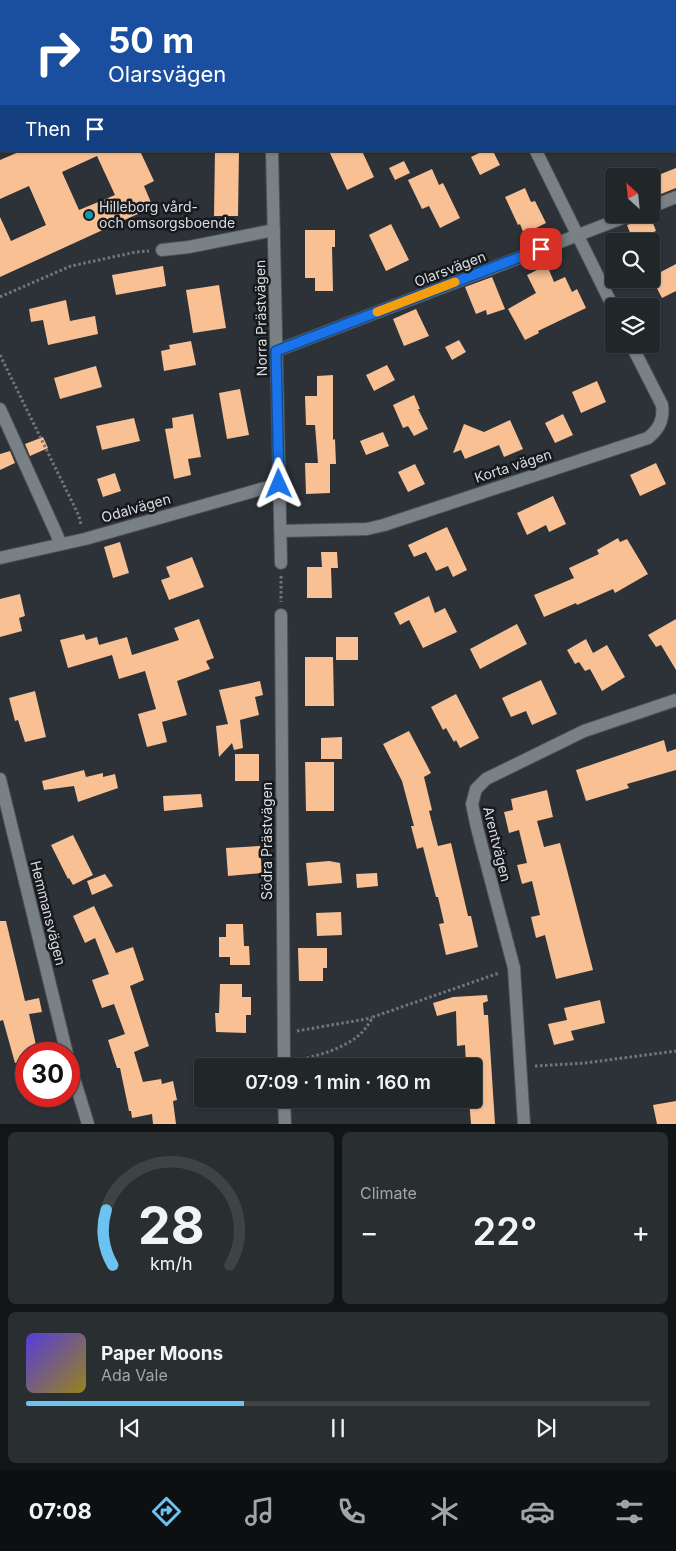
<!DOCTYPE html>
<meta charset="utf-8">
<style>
body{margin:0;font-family:Inter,sans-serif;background:#292e31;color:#f1f3f6;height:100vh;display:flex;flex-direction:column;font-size:19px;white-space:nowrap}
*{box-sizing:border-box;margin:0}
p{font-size:16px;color:#a2a5a8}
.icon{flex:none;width:28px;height:28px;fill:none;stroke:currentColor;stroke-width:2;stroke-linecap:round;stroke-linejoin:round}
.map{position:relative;height:1124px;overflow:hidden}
.drawer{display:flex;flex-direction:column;gap:8px;padding:8px;background:#121517;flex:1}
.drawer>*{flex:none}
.guide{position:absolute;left:0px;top:0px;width:676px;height:152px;box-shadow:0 1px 4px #0004,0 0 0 1px #3e4346;background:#1a4fa0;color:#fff;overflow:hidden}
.needle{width:32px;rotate:333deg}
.buttons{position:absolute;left:605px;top:168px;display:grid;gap:10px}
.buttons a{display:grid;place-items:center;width:55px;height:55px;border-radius:5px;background:#212629;box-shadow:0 1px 4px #0004,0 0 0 1px #3e4346;font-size:25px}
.speed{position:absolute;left:15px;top:1042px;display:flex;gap:10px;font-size:25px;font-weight:700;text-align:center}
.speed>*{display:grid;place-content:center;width:65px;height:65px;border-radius:50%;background:#212629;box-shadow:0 1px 4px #0004,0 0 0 1px #3e4346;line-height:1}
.speed .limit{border:8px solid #d22;background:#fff;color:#111}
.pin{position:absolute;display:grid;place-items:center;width:42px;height:42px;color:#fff;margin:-21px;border-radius:10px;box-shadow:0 2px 8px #0006}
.me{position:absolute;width:55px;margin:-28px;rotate:359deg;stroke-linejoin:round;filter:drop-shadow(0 0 4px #0008)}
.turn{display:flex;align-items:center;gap:18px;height:105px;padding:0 25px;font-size:22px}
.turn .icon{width:65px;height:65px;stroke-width:2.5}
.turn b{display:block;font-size:35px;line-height:42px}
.then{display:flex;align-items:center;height:48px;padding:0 25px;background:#0003;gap:10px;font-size:19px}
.big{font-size:38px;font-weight:600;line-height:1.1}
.drawer .widget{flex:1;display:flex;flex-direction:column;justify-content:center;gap:8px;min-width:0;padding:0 18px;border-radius:8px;background:#292e31}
.drawer .dial{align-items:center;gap:0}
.dial svg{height:130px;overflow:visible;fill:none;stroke:#3e4346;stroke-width:7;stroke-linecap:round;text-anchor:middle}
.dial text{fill:#f1f3f6;stroke:none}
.song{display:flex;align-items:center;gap:15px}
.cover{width:60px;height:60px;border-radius:8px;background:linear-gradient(135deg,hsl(250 70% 55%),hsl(50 70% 35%))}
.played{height:5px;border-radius:2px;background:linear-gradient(90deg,#6cc3f2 35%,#3e4346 35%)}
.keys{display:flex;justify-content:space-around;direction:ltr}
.heat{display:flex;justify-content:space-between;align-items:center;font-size:28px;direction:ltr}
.drawer .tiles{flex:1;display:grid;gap:8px;grid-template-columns:1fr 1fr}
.widget:last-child{grid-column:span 2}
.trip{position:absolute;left:194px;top:1058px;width:288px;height:50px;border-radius:5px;background:#212629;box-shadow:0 1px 4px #0004,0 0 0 1px #3e4346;font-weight:600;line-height:50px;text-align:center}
.tabs{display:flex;height:80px;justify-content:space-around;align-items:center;background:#0d0f10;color:#a2a5a8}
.tabs .icon{width:35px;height:35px}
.tabs .current{color:#6cc3f2}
.tabs b{font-size:22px;color:#f1f3f6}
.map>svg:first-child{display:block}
</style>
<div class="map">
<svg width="676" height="1124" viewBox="0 0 676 1124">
<rect width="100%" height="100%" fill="#2c3237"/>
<!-- building -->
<path fill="#f9c094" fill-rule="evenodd" d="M21,151H140L154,181L144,186L153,207L0,277V217L11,241L46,225L29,186L0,199V160ZM97,156L115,195L79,210L62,172Z
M215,151H239L238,216H214Z
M329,151H362L374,177L347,190Z
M483,151H493L500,165L480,175L471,157Z
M404,161L410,173L395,180L389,168Z
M676,168V188L651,198V178Z
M432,169L439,185L443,183L460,218L440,228L429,206L422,209L408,180Z
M525,188L531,202L535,201L546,223L524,234L520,224L518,225L505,197Z
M647,214L650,215L656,231L633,240L627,225L636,222L641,216Z
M391,224L409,260L386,271L369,235Z
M305,230H335V247H332L333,291H315V278H305Z
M676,264V291L662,298L651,277Z
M547,265L554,282L565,277L572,292L577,289L586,308L538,331L539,333L525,340L508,309L536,293L527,275Z
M163,266L166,286L116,295L112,275Z
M492,277L505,309L487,315L486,310L476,314L465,287Z
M219,285L226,328L193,333L186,290Z
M66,300L70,321L95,316L98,334L48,345L43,320L31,322L29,309Z
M416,309L429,336L404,346L393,319Z
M459,340L466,352L452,360L445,347Z
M191,341L196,365L164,371L161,351L170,349L169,345Z
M387,365L395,380L374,391L366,375Z
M96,366L102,387L60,399L54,378Z
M333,375V440L335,439L336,464H330V493L306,494L305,463H318L315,425H306L305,396H317V376Z
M597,381L606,402L581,413L572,392Z
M240,389L249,435L227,439L219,393Z
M414,395L420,409H418L428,429L414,436L408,426L403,428L393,405Z
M193,414L201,457L188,459L191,475L174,479L165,429L173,428L172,418Z
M563,414L573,435L555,443L545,423Z
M134,418L140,441L102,450L96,426Z
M510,420L523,449L504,457L499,445L465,459L461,450L453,453L464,424L484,432Z
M383,432L389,446L366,455L360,441Z
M43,437L48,448L30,456L25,444Z
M10,451L15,463L0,470V454Z
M656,463L666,484L640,496L630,475Z
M415,464L425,484L408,492L398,472Z
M115,473L121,491L103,497L97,479Z
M553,496L566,524L549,532L546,525L527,535L517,513Z
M447,527L467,570L453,577L448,566L436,571L426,552L414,557L408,545Z
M618,538L620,542L627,539L648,574L615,593L613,589L577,605L576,603L544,617L534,595L574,578L569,568L599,554L597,550Z
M120,542L129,573L113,578L104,547Z
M321,552H337L338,568H331L332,598H307V567H322Z
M192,557L204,587L169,600L161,580L170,577L166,567Z
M20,594L25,616L19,618L22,631L0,637V599Z
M429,596L435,613L445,608L457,632L423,648L409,620L400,625L394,613Z
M199,619L214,658L206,661L210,669L177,681L187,715L162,722L167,742L147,747L138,714L156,709L145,671L119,679L112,655L68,668L60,640L84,634L86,640L97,637L99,645L127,637L132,655L179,640L174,628Z
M676,619V670L661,645L656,647L648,635Z
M517,624L527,644L480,669L470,649Z
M336,637H358V660H336Z
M586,639L593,653L607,645L625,677L602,691L590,669L585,671L579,662L575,664L567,650Z
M305,657H333L334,706H305Z
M541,680L557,714L532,725L526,711L511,717L502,698Z
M260,681L263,695L255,697L259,715L240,720L243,748L234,750L232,743L219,757L216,726L228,724L219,690Z
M35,691L46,737L25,742L18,720L15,721L9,698Z
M456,694L479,738L460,748L456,740L454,742L446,728L443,730L431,707Z
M409,731L431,773L424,777L432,810L429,811L438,846L451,843L468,916H471L478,947L446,955L439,924L444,923L438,897H436L423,847L417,849L411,826H414L402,781L383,744Z
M342,737V759H321V738Z
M664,740L667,752L676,749V770L627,784L629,788L586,801L576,770Z
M235,754H259V781H235Z
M305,762H334V811H306Z
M84,770L86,777L103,773V777L115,774L118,788L78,802L74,786L44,790L42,781Z
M547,790L553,817L537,821L544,847L560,843L593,970L556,979L545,935L536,938L531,917L540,915L532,881L522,884L517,865L527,863L519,830L509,833L504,812L513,810L511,799Z
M201,794L203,807L164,811L163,796Z
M73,835L93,875L73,885L69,878L68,879L51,845Z
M260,846L262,873L228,876L226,848Z
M329,861L340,863L342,883L308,886L306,863Z
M377,873L378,886L357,888L356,874Z
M105,874L113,886L92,895L87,881Z
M94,906L116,953L133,947L144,980L130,986L149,1046L134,1052L143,1082L161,1079L162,1084L173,1081L177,1100L173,1101L176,1124H153L152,1114L132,1118L131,1111H129L120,1068H117L108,1040L125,1034L114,1004L102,1008L92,980L109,974L95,938L85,943L73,916Z
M341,912L342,935L317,936L316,913Z
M0,921H6L25,1001L39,998L42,1012L29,1014L38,1054H26V1061L15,1063L3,1020L0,1021Z
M226,924H243L244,946H249L250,965H230V957H219V937H226Z
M298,948H327V968H323V981H299Z
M220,984H242V997H251V1015H246V1033L216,1032L215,1013H219Z
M487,995L488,1001L483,1003L484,1015H488L495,1124H471L469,1099H472V1063L466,1064L465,1045L457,1046L456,1011L437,1016L433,1003L453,997Z
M600,1000L605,1023L571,1031L574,1040L554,1045L548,1024L567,1020L564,1008Z
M676,1101V1124H657L653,1105Z"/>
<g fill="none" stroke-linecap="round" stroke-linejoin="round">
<defs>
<path id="minor" d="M662,0L663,1
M9,1L11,0
M285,1V0
M398,1L400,0
M675,26L676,28
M272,151L281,563
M536,151L614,309
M651,207L676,197
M162,250L189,247L274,230
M276,351L633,214
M0,409L61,544
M280,531L367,529L384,525L648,438C659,429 664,420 662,405L631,344
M0,558L85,539L279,484
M281,615L284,1066
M0,779L67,1054
M69,1062L88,1124
M284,1099L285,1124
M524,1124L514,968L477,828L472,804L476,789L486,779L584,731L676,700"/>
</defs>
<!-- minor casing -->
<use href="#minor" stroke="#4b5155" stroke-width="14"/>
<!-- path -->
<path stroke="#71767b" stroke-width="3" stroke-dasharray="2.5 2.5" stroke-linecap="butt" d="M675,56L676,58
M0,297L71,266L136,252L149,251
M0,355L79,516L81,525
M281,576V602
M297,1031L372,1018
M297,1060C318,1056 342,1049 358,1036C364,1031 369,1024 373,1017L499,973
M535,1066L585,1063L676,1051"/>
<!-- minor -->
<use href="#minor" stroke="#798086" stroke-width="12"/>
</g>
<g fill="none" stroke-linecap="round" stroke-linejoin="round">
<defs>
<path id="route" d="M279,484L276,351L541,249"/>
</defs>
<!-- route casing -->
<use href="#route" stroke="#114b97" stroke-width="12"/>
<!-- route -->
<use href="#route" stroke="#1a73e8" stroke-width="9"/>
<!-- slow -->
<path stroke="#f59e0b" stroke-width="9" d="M377,312L455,282"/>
</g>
<!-- markers -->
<circle fill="#0f9aa8" stroke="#17191c" stroke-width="2" cx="89" cy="215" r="5"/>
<g text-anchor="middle" stroke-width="5" stroke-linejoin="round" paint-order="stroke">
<!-- poi labels -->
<g font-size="14" fill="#d9dde1" stroke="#17191c" text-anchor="start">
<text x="99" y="212">Hilleborg vård-<tspan x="99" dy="16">och omsorgsboende</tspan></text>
</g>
<!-- street labels -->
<g font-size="14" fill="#d9dde1" stroke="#17191c">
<text transform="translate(450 269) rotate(-21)" y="5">Olarsvägen</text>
<text transform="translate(261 318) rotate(-91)" y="5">Norra Prästvägen</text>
<text transform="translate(513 466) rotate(-18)" y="5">Korta vägen</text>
<text transform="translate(136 508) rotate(-16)" y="5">Odalvägen</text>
<text transform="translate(267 841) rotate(-90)" y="5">Södra Prästvägen</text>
<text transform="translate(497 844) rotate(76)" y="5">Arentvägen</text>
<text transform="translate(48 913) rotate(76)" y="5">Hemmansvägen</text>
</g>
</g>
</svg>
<div class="buttons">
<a><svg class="needle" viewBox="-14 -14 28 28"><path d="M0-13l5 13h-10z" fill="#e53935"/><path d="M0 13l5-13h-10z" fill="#a2a5a8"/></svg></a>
<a><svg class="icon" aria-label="search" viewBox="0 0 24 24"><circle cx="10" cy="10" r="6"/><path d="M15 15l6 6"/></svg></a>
<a><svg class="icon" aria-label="layers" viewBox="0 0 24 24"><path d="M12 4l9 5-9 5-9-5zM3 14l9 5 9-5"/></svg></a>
</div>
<div class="speed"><div class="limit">30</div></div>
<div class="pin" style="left:541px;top:249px;background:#d93025"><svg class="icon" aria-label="arrive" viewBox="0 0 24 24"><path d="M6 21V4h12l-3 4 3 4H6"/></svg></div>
<svg class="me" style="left:279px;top:484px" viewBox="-20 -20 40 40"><path d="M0-17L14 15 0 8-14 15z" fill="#1a73e8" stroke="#fff" stroke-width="4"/></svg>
<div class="trip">07:09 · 1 min · 160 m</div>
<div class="guide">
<div class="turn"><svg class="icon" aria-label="right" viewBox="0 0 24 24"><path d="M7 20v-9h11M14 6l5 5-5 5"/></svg><div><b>50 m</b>Olarsvägen</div></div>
<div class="then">Then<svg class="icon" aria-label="arrive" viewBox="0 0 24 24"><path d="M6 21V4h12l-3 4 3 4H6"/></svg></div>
</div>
</div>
<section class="drawer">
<div class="tiles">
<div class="widget dial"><svg viewBox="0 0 100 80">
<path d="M14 69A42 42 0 1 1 86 69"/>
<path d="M14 69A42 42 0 0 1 10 35" stroke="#6cc3f2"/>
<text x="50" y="56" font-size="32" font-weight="700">28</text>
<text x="50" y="72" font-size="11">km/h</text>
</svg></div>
<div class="widget"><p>Climate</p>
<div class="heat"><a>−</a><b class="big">22°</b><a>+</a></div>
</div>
<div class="widget">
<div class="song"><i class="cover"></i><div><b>Paper Moons</b><p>Ada Vale</p></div></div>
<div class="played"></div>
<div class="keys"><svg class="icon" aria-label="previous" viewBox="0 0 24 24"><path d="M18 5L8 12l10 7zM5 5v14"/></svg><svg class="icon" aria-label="pause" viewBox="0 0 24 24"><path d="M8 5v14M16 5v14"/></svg><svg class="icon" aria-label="next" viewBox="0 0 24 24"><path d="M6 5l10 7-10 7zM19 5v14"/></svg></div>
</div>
</div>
</section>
<nav class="tabs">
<b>07:08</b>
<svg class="icon current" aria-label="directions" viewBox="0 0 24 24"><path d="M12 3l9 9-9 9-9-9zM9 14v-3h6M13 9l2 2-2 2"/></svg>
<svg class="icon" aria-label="music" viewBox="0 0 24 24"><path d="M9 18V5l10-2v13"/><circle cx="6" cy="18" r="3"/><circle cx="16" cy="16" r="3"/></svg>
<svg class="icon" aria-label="phone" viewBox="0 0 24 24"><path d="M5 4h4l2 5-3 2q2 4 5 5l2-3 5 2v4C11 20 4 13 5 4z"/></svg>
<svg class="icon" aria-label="climate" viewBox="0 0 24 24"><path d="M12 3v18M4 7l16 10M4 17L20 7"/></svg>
<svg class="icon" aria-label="car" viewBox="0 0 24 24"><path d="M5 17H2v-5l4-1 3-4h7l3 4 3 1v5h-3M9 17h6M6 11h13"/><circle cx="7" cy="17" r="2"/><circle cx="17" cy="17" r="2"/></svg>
<svg class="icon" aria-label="filters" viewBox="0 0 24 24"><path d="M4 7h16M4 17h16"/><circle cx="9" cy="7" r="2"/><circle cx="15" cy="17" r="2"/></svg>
</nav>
